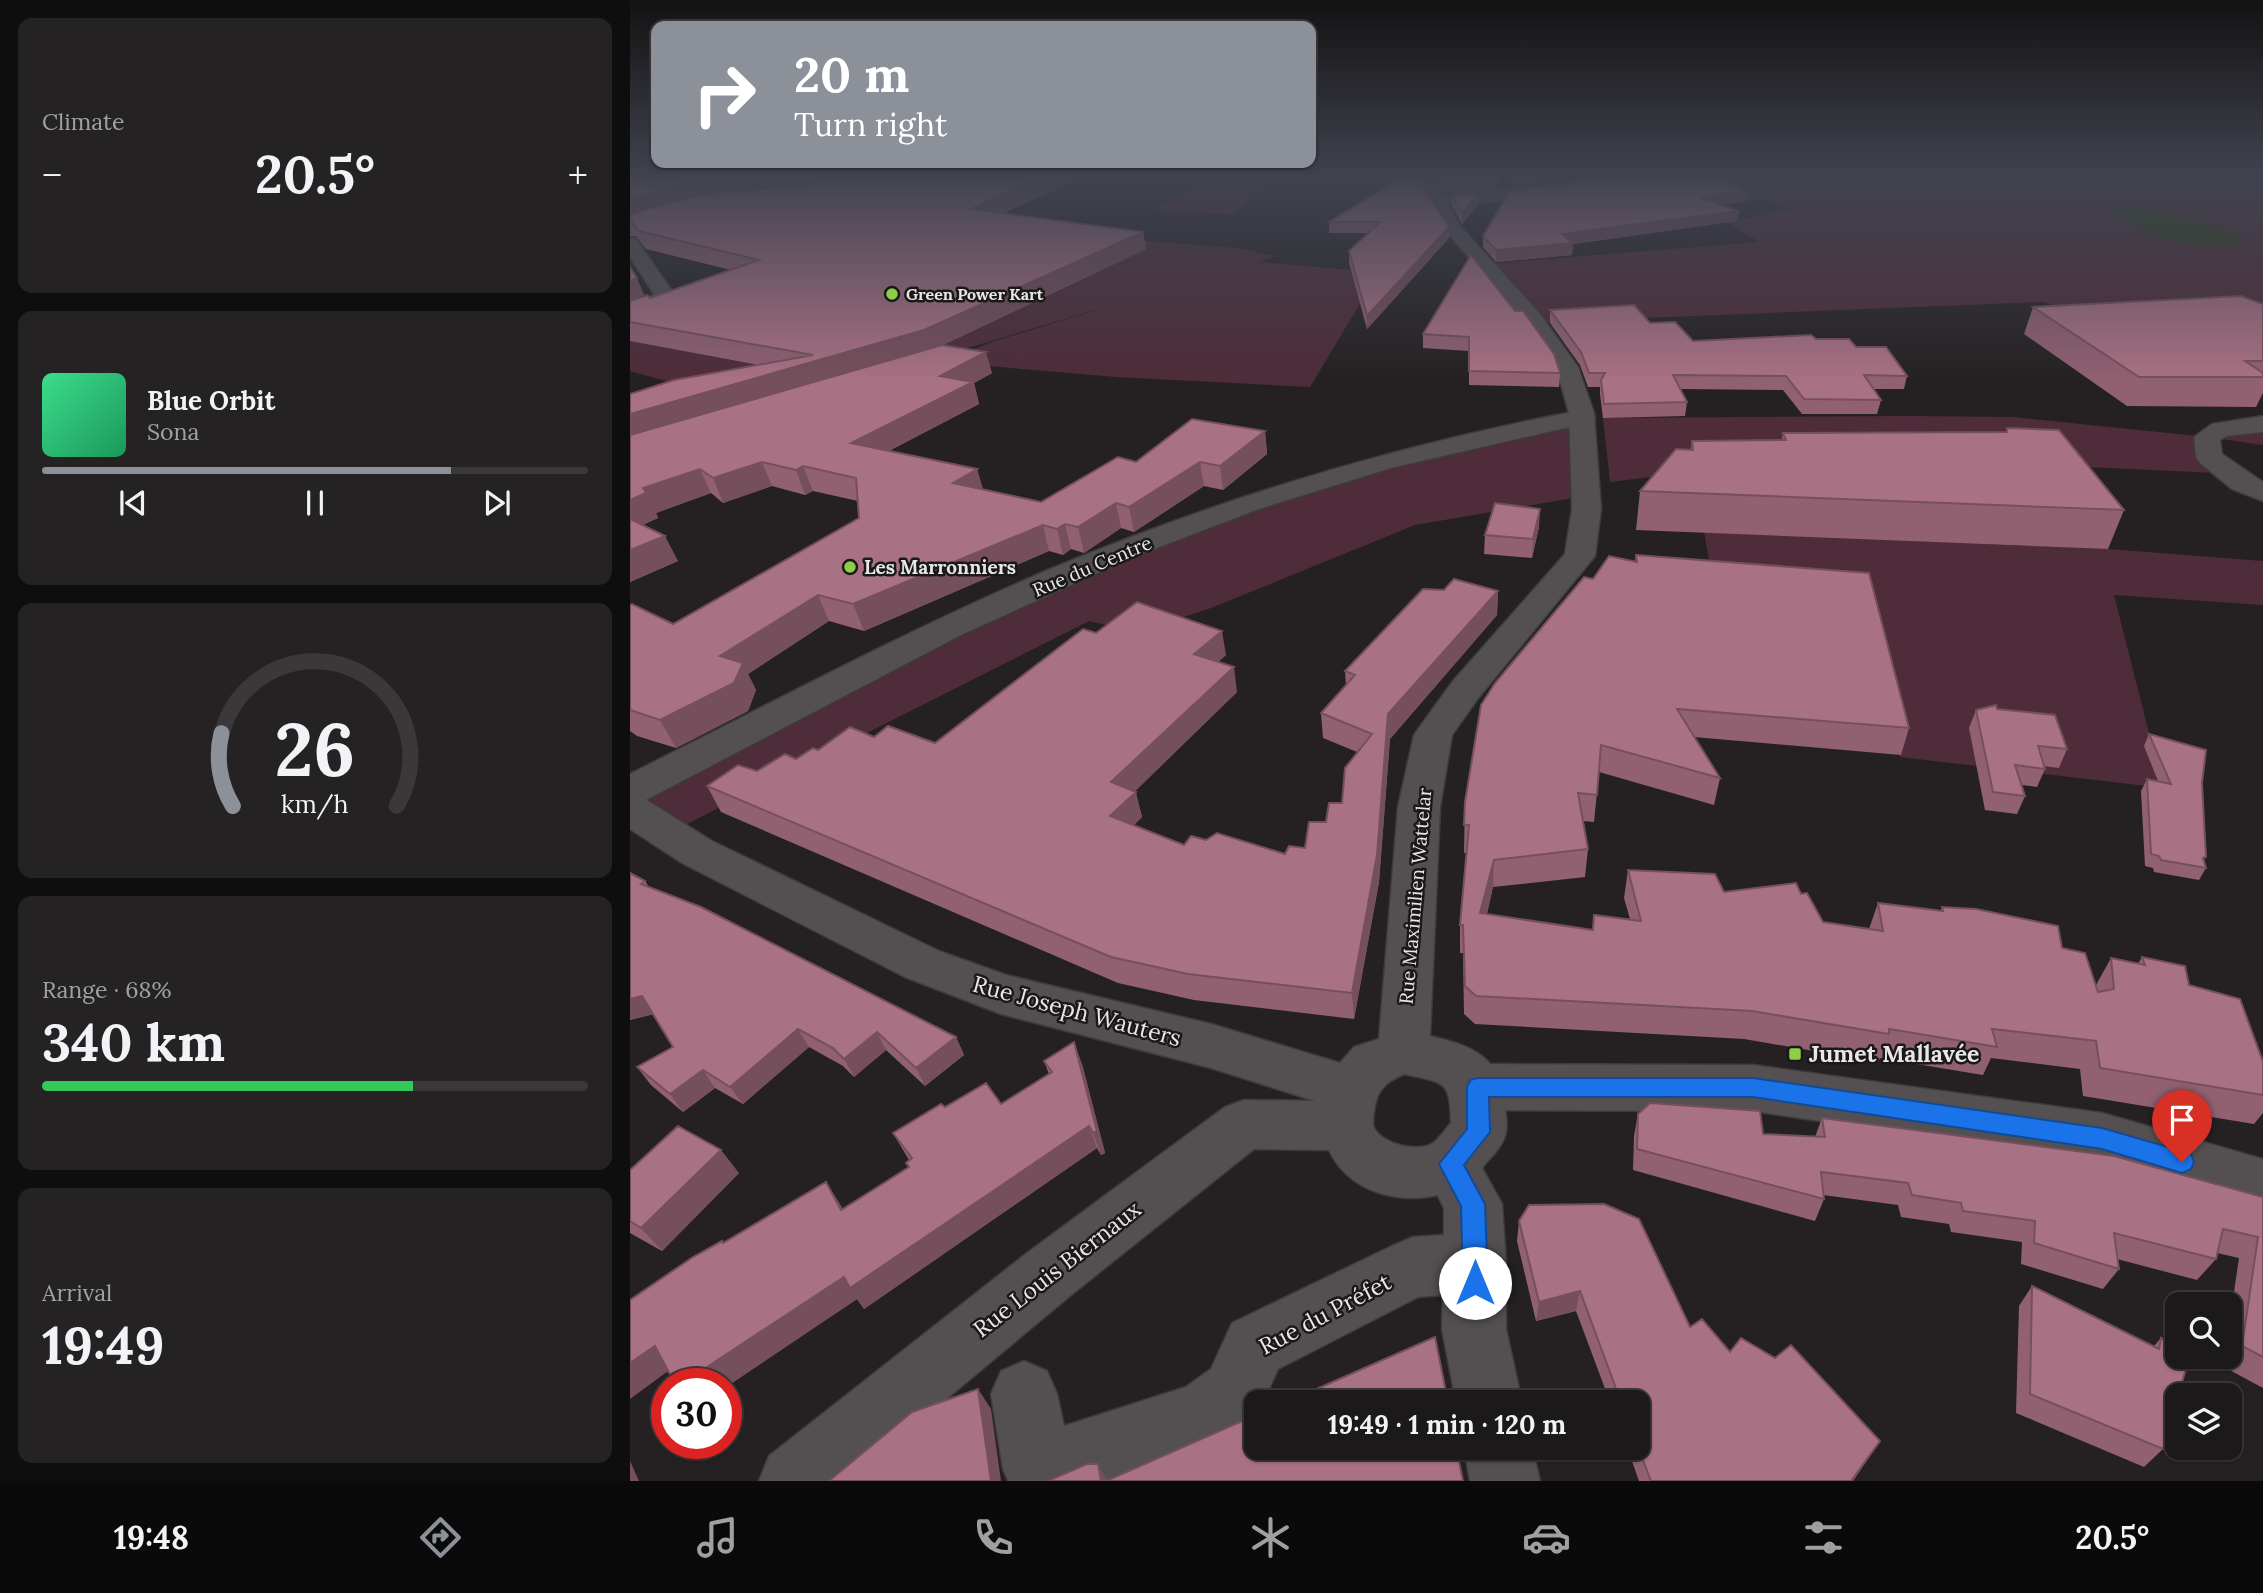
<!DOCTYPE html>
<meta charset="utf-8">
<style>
body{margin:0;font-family:Lora,serif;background:#252223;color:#f1f3f6;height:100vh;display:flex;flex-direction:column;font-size:26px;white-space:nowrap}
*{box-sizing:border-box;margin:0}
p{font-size:23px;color:#a0a0a2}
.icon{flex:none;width:38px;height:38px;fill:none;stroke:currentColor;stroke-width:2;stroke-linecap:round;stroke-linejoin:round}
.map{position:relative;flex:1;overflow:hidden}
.panel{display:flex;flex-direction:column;gap:18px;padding:18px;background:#0f0e0e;width:630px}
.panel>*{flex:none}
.guide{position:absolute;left:21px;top:21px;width:665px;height:147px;border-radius:14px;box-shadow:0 2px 5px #0004,0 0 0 2px #3a3839;background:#8c9099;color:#fff;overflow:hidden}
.controls{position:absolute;left:1535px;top:1292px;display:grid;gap:14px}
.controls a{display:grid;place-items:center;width:77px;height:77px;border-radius:14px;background:#1c191a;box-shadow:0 2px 5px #0004,0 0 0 2px #3a3839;font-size:35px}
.speed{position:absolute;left:21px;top:1368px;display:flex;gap:14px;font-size:35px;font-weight:700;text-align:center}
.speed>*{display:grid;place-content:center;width:91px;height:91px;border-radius:50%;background:#1c191a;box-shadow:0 2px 5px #0004,0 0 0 2px #3a3839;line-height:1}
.speed .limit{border:10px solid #d22;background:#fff;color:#111}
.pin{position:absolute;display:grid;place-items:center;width:60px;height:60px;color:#fff;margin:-72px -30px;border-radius:50% 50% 50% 0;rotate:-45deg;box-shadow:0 0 7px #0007}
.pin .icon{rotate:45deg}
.me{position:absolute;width:77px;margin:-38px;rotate:0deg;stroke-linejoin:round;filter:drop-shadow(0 0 5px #0008)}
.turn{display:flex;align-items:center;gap:24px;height:147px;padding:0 28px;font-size:32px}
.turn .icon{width:91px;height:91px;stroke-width:2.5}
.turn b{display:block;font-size:49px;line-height:60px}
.big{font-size:52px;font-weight:700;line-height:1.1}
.panel .tile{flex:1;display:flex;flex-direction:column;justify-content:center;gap:10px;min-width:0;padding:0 24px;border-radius:14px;background:#252223}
.panel .dial{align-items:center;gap:0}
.dial svg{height:182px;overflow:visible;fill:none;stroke:#3a3839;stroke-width:7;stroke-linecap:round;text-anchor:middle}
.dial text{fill:#f1f3f6;stroke:none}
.song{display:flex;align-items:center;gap:21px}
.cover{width:84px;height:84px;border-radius:10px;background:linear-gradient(135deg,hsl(150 70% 55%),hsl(150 70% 35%))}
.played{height:7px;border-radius:4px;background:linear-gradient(90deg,#8c9099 75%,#3a3839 75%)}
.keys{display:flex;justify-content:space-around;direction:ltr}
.heat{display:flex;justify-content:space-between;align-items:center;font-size:38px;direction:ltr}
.charge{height:10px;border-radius:5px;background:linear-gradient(90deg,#34c759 68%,#3a3839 0)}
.trip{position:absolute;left:614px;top:1390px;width:406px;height:70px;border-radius:14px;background:#1c191a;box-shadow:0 2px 5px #0004,0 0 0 2px #3a3839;font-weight:700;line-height:70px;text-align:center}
.dock{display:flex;height:112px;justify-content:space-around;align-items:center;background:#0b0a0a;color:#a0a0a2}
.dock .icon{width:49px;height:49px}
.dock .on{color:#8c9099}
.dock b{font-size:32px;color:#f1f3f6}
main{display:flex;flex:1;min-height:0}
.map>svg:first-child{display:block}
</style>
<main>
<section class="panel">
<div class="tile"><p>Climate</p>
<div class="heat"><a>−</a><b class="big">20.5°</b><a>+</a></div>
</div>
<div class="tile">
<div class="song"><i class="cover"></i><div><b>Blue Orbit</b><p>Sona</p></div></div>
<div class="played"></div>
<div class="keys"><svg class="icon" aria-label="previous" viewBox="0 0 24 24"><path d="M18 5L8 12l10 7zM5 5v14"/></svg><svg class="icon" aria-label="pause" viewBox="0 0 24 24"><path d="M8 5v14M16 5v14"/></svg><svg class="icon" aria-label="next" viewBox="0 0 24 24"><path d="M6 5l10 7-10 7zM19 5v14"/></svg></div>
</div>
<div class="tile dial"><svg viewBox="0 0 100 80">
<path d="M14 69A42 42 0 1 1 86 69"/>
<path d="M14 69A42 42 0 0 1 9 37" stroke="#8c9099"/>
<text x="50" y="56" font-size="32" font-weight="700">26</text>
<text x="50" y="72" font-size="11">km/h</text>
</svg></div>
<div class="tile"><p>Range · 68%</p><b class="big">340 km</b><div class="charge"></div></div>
<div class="tile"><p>Arrival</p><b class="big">19:49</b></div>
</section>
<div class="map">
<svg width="1633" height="1481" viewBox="0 0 1633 1481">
<rect width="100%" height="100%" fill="#252122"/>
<!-- green -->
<path fill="#4f2c39" d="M581,175H650L603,214L524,211Z
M1048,175H1606L1619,178L1586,180L1633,191V335L1495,325L1412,302L914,322L854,264L1129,242L1097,222L1161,209L1132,199L993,216Z
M398,232L608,248L645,256L630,262L722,270L732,300L680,387L486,377L312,362L362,342L499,300L156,402L50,385L0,371V325Z
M1278,416L1383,417L1577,437L1633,425V445L1577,437L1586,473L1416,465H1121L980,482L973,418Z
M953,417L955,496L785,525L581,608L508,632L459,621L39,833L0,791L487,554L672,488Z
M1074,532L1478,549L1633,561V605L1484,595L1533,788L1270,757L1233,598L1084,588Z"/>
<!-- water -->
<path fill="#2a4114" d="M1480,205C1525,207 1570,220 1612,236L1614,239L1610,244C1558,253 1518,234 1474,208Z"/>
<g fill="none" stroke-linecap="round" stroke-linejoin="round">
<defs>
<path id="minor" d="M929,182L934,184V190C914,195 810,212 798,200L806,195Z
M0,238L6,239L44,294L33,308L0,323V309L24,294L0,257Z
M953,410L962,412L965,417L962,422L761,468L629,509L501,558L331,635L14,801L0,804V774C138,705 275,631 418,570C591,498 769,444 953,410Z
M1633,416V432L1597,436L1590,440L1592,454L1633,482V501L1602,489L1570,463L1566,457L1564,437L1582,424Z
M847,1064L1123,1065L1472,1113L1633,1159V1213L1472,1163L1123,1111L847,1110L828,1103L820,1087L828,1071Z
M820,1138L840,1146L872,1204L876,1262V1329L892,1402H826L812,1329L813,1295L788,1297L648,1369L633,1402H626V1416L598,1439L476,1481H378L373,1469L361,1394L371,1371L394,1361L417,1371L427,1394L434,1426L556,1387L581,1369L602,1323L762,1246L783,1237L814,1235V1208L792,1164L800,1146Z
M834,1447H902L910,1481H840Z"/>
<path id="tertiary" d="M789,175H803L830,226L910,314L948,367L964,413L971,509L965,556L849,697L822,735L810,807L800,1036C842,1046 871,1056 875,1105C875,1113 878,1124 876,1132C874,1144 864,1154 856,1163C851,1169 845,1179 838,1183C793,1210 722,1201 699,1150L624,1149L441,1295L218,1481H129L139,1456L397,1253L595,1107L614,1100L685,1101L581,1068L371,1014L275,977L52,863L0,829V795L15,799L82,841L309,951L376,975L581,1024L710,1063L724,1047L749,1039L768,807L784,735L823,681L935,554L942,509L939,413L926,367L895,323L817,232L799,203ZM775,1074C815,1084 820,1079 821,1123C815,1129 810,1138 803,1143C788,1153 752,1144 744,1128C742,1123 743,1118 744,1112C746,1092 755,1081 775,1074Z"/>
</defs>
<!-- minor casing -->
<use href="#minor" stroke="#3e3b3c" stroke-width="3"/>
<!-- tertiary casing -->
<use href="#tertiary" stroke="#3e3b3c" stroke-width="3"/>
<!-- minor -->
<use href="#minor" fill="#545052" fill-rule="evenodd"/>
<!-- tertiary -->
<use href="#tertiary" fill="#545052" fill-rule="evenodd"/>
</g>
<!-- wall -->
<path fill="#916172" d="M457,175L373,213L513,232L516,249L313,345L362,373L344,383L349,404L259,451L347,469L353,490L411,502L506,462L635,431L637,454L593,490L574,486L504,532L491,528L454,553L441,549L433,555L419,551L234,631L199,621L118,674L126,690L118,711L46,748L7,736L0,731V605L43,624L229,518L228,501L183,491L175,495L142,486L93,503L81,493L26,513L28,518L12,525L48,561L0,582V394L129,365L0,341V267L14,296L20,298L101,270L16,249L6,236H0V220Z
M804,175H965L887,185L875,176L864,188L815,192Z
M1118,191L1116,201L1092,205L1109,211L1107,221L943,244L942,255L866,262L853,247V236Z
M797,194L819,238L737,329L719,263V251L738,233H699V222Z
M822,195L849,204L832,224L822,206Z
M841,255L930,373L929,387L839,385V351L793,348V334Z
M1633,304V393L1626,407L1497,406L1394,334L1403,307Z
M920,310L1020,323L1063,341L1186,339L1226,347L1277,376L1274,389H1243L1251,400L1247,414H1172L1153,390L1050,389L1057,402L1055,416L973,418L970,394V387H958L950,365L920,323Z
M1377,428L1494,510L1478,549L1006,530L1010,491L1061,449L1062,441L1152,440L1153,433L1376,432Z
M909,527L902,558L854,554L855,535Z
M1006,555L1279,728L1271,755L1064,737L1090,778L1084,805L969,772L964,822L953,821L958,849L955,877L863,887L857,914L962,930L964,915L1000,919L994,898L998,870L1094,892L1171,894L1193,922L1239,929L1248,903L1311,911L1312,907L1432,948L1466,985L1481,958L1508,964L1512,957L1559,985L1633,1062V1113L1624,1124L1453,1096L1450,1069L1361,1058L1353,1075L1250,1058L1248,1062L1114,1039L845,1024L834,1014L833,953H830V925L836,853H834L835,802L963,579L1005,562Z
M868,591L867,615L760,739L749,882L724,1019L564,1000L488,983L91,812L77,786L166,759L188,750L244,737L305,743L466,633L596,655L588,662L607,692L505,791L512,817L504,825L554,845L576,840L655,854L675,848L712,803L727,752L693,738L691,713L716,685L715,671Z
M1367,709L1437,749L1429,768L1414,766L1415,769L1407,787L1392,785L1395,796L1387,814L1355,810L1339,728L1346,710Z
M1519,734L1572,783L1574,861L1576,868L1569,880L1524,872L1523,868L1515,866L1511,791L1517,779L1528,781L1514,746Z
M0,873L15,881L19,887L326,1037L334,1055L295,1086L256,1050L224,1077L213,1066L179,1047L113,1104L85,1088L53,1112L21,1085L7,1067L43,1047L23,1014L0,1020Z
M414,1061L452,1064L475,1153L471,1155L467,1148L234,1309L227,1299L96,1387V1384L38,1371L93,1243L213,1209L279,1168L276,1163L279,1160L263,1133L315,1107L371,1104L419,1074Z
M1008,1114L1133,1134L1185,1137L1192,1118L1633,1197V1388L1592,1366L1594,1356H1600V1319L1609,1258L1587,1253L1586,1259L1567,1280L1487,1259L1489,1269L1473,1289L1391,1264L1392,1242L1321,1232L1319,1224L1271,1217L1268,1205L1193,1195L1194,1199L1185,1221L1003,1170L1004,1136Z
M0,1170L109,1173L32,1251L0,1233Z
M889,1221L1100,1352L1250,1441L1223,1481H1009L997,1447H1008V1402H980L946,1311L906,1321L887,1241Z
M1402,1286L1524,1346L1531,1338L1533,1449L1514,1467L1386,1413L1389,1306Z"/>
<!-- shaded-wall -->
<path fill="#764f5c" d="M127,175H233L0,218V200L68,180Z
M420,175H457L345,226L341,209Z
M707,175H755L707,177Z
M867,175H875V176L864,188L815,192V182Z
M887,175H965L887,185Z
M1118,191L1116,201L1070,208L1071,198Z
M849,194V204L832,224V213Z
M1109,211L1107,221L943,244L942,255L866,262V250L932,234Z
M819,227V238L737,329V316Z
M513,232L516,249L300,351L0,440V414L294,330Z
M7,278L15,297L0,306V281Z
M356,352L362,373L344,383L349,404L229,466L221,443L310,376Z
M635,431L637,454L593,490L590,466Z
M132,462L142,486L93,503L83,478Z
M570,462L574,486L504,532L499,507Z
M173,466L183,491L175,495L166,470Z
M70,469L81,493L26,513L28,518L0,531V500L13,488Z
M347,469L354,493L323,483Z
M486,503L491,528L454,553L448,527Z
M910,509L909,527L902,558L903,539Z
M435,524L441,549L433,555L427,529Z
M413,525L419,551L234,631L223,604Z
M35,536L48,561L0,582V550Z
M868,591L867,615L760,739L749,882L724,1019L722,993L758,714Z
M188,595L199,621L118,674L126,690L118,711L46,748L30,720L90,656Z
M592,631L596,655L568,679L564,654Z
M604,667L607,692L488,808L481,782Z
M506,792L512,817L487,842L480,816Z
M864,860L863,887L850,941V913Z
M12,996L25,1014L0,1020V999Z
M168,1029L179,1047L113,1104L100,1087Z
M247,1032L256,1050L224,1077L214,1059Z
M326,1037L334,1055L295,1086L286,1068Z
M444,1042L452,1064L475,1153L471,1155L463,1133Z
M73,1070L85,1088L53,1112L40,1094Z
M459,1126L467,1148L234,1309L227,1299L96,1387V1384H55L77,1367L214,1277Z
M91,1150L109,1173L32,1251L11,1228Z
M196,1182L210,1204L225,1231L211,1210Z
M950,1291L946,1311L906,1321L909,1302Z
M25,1346L45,1366L0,1399V1363Z
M348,1389L361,1409L371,1481H361Z
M1250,1441L1223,1481H1221Z
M0,1461L9,1481H0Z
M468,1464L477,1481H471Z"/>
<!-- building -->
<path fill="#a97184" stroke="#764f5c" stroke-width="2" d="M0,175H127L68,180L0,200Z
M220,175H420L341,209L513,232L294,330L0,414V394L44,380L183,355L0,322V301L17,295L20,298L129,260L9,231L0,220V214L71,194L162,187Z
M775,175H790L797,194L819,227L737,316L719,251L750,222H699Z
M810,175H867L864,178L815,182Z
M993,175H1078L1118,191L1071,198L1109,211L932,234L943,243L866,250L853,236L880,191Z
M849,194L832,213L822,195H830Z
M841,255L885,311H893L924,354L930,373L839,371V337L793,334Z
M0,267L7,278L0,281Z
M1611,296L1633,304V361H1615L1633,373V377H1509L1403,307Z
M1004,305L1020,323L1045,322L1063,341L1181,335L1186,339H1219L1226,347H1256L1277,376L1234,375L1251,400L1174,399L1156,376L1043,375L1057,402L974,404L971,380L975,373H959L951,352L920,310Z
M312,345L356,352L310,376L343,382L221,443L347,469L323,483L411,502L488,457L506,462L562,419L635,431L590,466L570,462L499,507L486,503L448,527L435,524L427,529L413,525L223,604L188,595L90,656L113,663L104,683L30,720L0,710V605L2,604L43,624L229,518L226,478L173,466L166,470L132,462L83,478L70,469L13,488L16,493L0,500V435Z
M1377,428L1429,430L1494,510L1010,491L1046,449L1063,450L1062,441L1156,440L1153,433L1377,432Z
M865,503L910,509L903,539L855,535Z
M0,519L35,536L0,550Z
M1006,555L1239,573L1279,728L1047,709L1090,778L971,745L967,795L948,793L958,849L864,860L850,913L963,930L964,915L1011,921L998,870L1085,874L1094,892L1166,883L1171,894L1177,893L1193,922L1253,931L1248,903L1313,911L1312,907L1346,909L1428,926L1432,948L1455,953L1468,992L1484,989L1481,958L1515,965L1512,957L1555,966L1559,985L1610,999L1633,1062V1095L1470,1068L1466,1041L1362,1029L1367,1047L1259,1029V1034L1122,1011L846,996L835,986L833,925H830L839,825H834L835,802L851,705L865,683L954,577L963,579L979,556L1007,562Z
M824,579L868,591L758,714L747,855L722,993L558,974L481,957L77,786L108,765L127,771L155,754L166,759L183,748L188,750L220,727L244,737L258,726L305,743L453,629L466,633L507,602L592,631L564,654L604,667L481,782L506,792L480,816L554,845L561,836L576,840L587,833L655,854L659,846L675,848L679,822H696L699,803H712L715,768L742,734L691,713L725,675L715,671L793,589L814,590Z
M1366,705L1367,709L1425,715L1437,749L1408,746L1415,769L1385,765L1395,796L1363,792L1346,710Z
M1519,734L1576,750L1572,783L1576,857L1573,858L1576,868L1531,860L1529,856L1521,854L1517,779L1541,784Z
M0,873L15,881L11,884L71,907L326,1037L286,1068L247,1032L214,1059L203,1048L168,1029L100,1087L73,1070L40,1094L7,1067L43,1047L12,996L0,999Z
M444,1042L467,1131L463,1133L459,1126L220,1288L214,1277L77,1367L55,1384H45L25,1346L0,1363V1300L63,1257L92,1241L93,1243L196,1182L211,1210L279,1167L276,1163L282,1158L263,1133L311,1104L315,1107L356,1083L371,1104L422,1072L414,1061Z
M1020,1103L1130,1111L1133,1134L1195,1137L1192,1118L1484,1156L1633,1197V1357L1612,1346L1628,1237L1593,1229L1586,1259L1484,1233L1489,1269L1404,1243L1405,1221L1333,1211L1331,1203L1282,1195L1278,1183L1191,1172L1194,1199L1007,1149L1008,1114Z
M48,1126L91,1150L11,1228L0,1221V1170Z
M974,1204L1009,1219L1060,1327L1072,1319L1100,1352L1111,1338L1145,1358L1161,1345L1250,1441L1221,1481H1021L1008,1447V1402H991L950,1291L909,1302L889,1221L899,1205Z
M1402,1286L1529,1349L1531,1338L1547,1348V1356H1560L1548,1395H1547V1399L1533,1449L1400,1394Z
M805,1337L818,1402H657Z
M348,1389L361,1481H199L282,1412Z
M626,1415V1447H826L833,1481H476Z
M457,1464H468L471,1481H418Z"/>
<!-- sky -->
<linearGradient id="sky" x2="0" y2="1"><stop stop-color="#141213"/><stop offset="0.46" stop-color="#40434f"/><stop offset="1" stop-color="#40434f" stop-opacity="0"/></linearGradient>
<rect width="1633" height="382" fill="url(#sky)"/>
<!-- route -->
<path fill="#1a73e8" stroke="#114b97" stroke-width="2" d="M848,1078H1123L1472,1128L1552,1151L1561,1154L1564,1162L1561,1169L1552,1173L1472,1149L1123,1097H859L860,1132L834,1165L855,1204L858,1283L854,1292L845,1296L836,1292L833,1283L831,1206L809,1164L837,1129V1087L840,1080Z"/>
<!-- markers -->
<g fill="#8cce45" stroke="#1b1819" stroke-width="2.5">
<circle cx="262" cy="294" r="7"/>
<circle cx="220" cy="567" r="7"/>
<rect x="1158" y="1047" width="14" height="14" rx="3.5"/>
</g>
<g text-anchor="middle" stroke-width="5" stroke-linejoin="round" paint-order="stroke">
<!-- far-poi labels -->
<g font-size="16" font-weight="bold" fill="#e8e6e6" stroke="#1b1819" text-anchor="start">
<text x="276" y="300">Green Power Kart</text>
</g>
<!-- street labels -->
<g font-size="19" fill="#e8e6e6" stroke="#1b1819">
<text transform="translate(462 566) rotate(-23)" y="7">Rue du Centre</text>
<text transform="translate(785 896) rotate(-85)" y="7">Rue Maximilien Wattelar</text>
</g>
<!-- poi labels -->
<g font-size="19" font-weight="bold" fill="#e8e6e6" stroke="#1b1819" text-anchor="start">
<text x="234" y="574">Les Marronniers</text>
</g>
<!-- near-street labels -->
<g font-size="23" fill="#e8e6e6" stroke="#1b1819">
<text transform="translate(447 1011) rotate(15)" y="8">Rue Joseph Wauters</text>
<text transform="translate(427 1269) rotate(-38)" y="8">Rue Louis Biernaux</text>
<text transform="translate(695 1314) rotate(-28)" y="8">Rue du Préfet</text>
</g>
<!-- near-poi labels -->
<g font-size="23" font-weight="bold" fill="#e8e6e6" stroke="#1b1819" text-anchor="start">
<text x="1179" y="1062">Jumet Mallavée</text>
</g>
</g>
</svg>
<div class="controls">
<a><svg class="icon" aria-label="search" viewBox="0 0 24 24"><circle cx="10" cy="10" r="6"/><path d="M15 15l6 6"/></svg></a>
<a><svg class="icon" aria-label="layers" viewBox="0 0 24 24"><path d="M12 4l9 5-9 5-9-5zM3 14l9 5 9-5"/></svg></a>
</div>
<div class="speed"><div class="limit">30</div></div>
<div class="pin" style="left:1552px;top:1162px;background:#d93025"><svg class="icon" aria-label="arrive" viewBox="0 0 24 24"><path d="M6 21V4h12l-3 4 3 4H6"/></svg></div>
<svg class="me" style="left:845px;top:1283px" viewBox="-20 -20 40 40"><circle r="19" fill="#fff"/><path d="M0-13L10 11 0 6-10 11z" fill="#1a73e8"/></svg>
<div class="trip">19:49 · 1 min · 120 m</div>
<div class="guide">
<div class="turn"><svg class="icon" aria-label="right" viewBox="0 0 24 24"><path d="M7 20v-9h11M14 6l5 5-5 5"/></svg><div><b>20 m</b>Turn right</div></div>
</div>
</div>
</main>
<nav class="dock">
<b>19:48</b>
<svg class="icon on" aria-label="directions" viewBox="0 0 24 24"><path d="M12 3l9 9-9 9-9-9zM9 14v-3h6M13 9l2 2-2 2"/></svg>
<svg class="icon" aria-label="music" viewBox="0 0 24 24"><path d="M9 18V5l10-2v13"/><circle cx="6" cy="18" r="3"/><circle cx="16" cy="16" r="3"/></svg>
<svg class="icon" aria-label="phone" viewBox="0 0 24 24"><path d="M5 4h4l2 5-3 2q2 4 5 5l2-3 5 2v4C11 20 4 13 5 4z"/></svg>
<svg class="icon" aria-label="climate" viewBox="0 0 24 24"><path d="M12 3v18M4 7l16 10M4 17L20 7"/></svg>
<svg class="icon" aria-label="car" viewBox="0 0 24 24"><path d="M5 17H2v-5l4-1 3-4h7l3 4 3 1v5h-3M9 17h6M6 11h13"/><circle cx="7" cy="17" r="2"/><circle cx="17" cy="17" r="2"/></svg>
<svg class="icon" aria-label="filters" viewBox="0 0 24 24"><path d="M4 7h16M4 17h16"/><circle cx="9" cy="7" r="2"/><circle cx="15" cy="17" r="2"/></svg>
<b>20.5°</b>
</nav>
